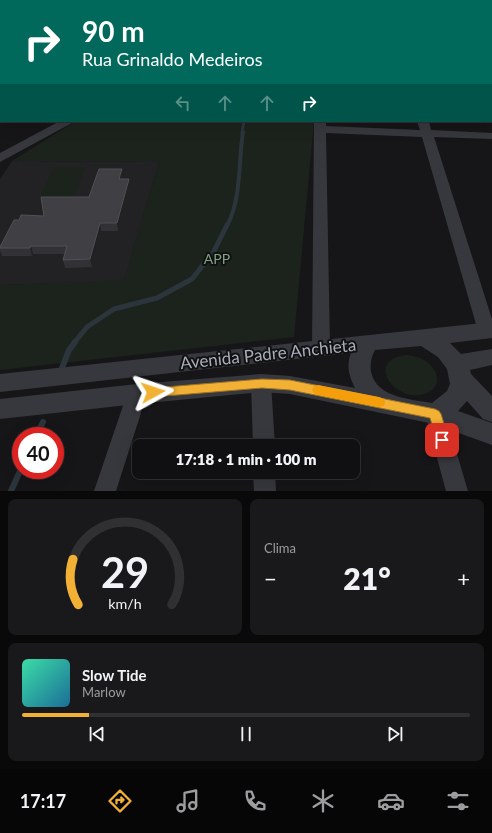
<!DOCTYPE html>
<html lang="pt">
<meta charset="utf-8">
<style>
body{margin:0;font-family:Lato,sans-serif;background:#19191b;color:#f1f3f6;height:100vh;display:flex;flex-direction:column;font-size:15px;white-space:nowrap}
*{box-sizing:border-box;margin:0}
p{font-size:13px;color:#9c9d9f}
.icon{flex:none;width:22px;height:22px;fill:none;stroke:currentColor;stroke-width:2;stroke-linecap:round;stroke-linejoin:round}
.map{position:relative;height:491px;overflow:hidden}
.sheet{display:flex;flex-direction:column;gap:8px;padding:8px;background:#09090a;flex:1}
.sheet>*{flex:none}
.hud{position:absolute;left:0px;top:0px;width:492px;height:122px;box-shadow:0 4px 16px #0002,0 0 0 1px #303032;background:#00695c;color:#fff;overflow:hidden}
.speed{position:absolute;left:12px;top:427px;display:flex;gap:8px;font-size:20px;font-weight:700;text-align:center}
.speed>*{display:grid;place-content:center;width:52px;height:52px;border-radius:50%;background:#101012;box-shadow:0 4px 16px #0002,0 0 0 1px #303032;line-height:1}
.speed .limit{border:6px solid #d22;background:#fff;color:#111}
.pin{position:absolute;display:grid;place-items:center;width:34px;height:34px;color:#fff;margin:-17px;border-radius:8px;box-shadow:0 2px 6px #0006}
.me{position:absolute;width:44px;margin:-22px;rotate:85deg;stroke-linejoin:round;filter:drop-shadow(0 0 3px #0008)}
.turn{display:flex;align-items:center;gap:14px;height:84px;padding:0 16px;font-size:18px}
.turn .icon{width:52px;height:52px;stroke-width:2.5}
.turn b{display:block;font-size:28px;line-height:34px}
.lanes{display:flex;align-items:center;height:38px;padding:0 16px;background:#0003;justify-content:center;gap:20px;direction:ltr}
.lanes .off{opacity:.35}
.big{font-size:30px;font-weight:800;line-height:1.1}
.sheet .card{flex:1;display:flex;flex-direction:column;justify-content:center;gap:6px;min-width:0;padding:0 14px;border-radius:8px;background:#19191b}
.sheet .dial{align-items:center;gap:0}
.dial svg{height:104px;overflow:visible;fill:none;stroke:#303032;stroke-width:7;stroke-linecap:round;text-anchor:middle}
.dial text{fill:#f1f3f6;stroke:none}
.song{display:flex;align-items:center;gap:12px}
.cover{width:48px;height:48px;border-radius:6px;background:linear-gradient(135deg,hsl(160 70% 55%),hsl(200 70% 35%))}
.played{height:4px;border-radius:2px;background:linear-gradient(90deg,#f2b134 15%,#303032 15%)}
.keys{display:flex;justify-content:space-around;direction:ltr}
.heat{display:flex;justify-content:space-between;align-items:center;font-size:22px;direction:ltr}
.sheet .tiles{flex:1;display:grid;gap:8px;grid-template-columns:1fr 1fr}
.card:last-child{grid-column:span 2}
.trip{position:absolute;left:132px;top:439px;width:228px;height:40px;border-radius:8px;background:#101012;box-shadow:0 4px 16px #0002,0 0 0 1px #303032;font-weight:800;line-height:40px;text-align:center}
.menu{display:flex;height:64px;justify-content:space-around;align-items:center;background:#060607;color:#9c9d9f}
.menu .icon{width:28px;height:28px}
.menu .current{color:#f2b134}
.menu b{font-size:18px;color:#f1f3f6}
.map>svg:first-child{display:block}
</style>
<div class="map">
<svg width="492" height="491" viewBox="0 0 492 491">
<rect width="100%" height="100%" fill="#161618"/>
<!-- built -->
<path fill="#222225" d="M12,161L159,162L124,281L0,285V179Z"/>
<!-- green -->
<path fill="#1c231d" d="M76,121H314L294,337L0,370V285L124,280L159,162L12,161Z
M54,167H86L74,197L40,198Z
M407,355C415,356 423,358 429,364C441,374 440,390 424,394C394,403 364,359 407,355Z"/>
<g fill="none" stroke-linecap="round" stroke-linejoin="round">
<!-- stream-far4 -->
<path stroke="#2c353c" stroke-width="2.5" d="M348,1L351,0"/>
<!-- stream-far3 -->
<path stroke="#2c353c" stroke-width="3" d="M242,133L244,121"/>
<!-- stream-far2 -->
<path stroke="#2c353c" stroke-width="4" d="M227,226C242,197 238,163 243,132"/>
<!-- stream-far1 -->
<path stroke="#2c353c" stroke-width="5" d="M74,343L87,327L114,309L157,298L192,279L214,251L227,225"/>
<!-- stream -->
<path stroke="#2c353c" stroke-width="6" d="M62,368L69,350L75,342
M36,436L43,422
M11,491L21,469"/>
<!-- minor -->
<path fill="#37383d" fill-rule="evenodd" d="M0,0H7L8,1H1L0,3Z
M137,0H147L136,1Z
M220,0H230L219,1Z
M289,0H298L288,1Z
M482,0H490V1H482Z
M491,14H492V20H491Z
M0,49H1V55H0Z
M491,60H492V67H491Z
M0,86H1V92H0Z
M0,102H1V108H0Z
M60,121H74L72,123L0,162V153Z
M314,121H326V126L420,130L417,121H429L431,130L492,133V139L434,137L492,319V336L487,337L481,336L478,331L422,137L326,133L330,348L327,353L321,355L315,353L312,348Z
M261,375L268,378L271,383L275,446H253L251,383L254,378Z
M137,386L144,388L147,394L116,491H94L127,394L130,388Z
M435,405L442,408L445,414L468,491H446L425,414L428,408Z
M253,472H275L276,491H254Z"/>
<!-- tertiary -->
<path fill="#37383d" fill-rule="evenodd" d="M492,322V338L450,343L461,354L492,349V365L470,370L471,374L492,396V422L483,419L467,401L458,411L492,423V445L434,424L290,394L261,392L137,404L0,419V399L137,384L261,374L290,376L355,388C349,376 346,366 351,353L0,392V374ZM421,346L438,357L447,369L450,384L447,391L432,403C410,399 377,398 371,372C370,364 371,357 375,350Z"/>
</g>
<!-- wall -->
<path fill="#323236" d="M123,176V179H129L130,186L118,231H101L92,267L65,268L63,260L65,254H33L32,256H2L0,250V247L19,220L44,216L89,197Z"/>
<!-- shaded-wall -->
<path fill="#212124" d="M122,169L123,176L120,186L119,179Z
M129,179L130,186L118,231L117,223Z
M100,223L101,231L92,267L90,259Z
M31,246L33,254L32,256L30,248Z"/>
<!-- building -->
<path fill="#3f3f44" stroke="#4f5156" d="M99,169H122L119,179H129L117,223H100L90,259L63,260L67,246H31L30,248H0V247L14,220H19L21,215L44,216L41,197H89Z"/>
<!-- route -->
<path fill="#f2b134" stroke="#9d7322" d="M262,379L290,380L435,409L439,411L441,414L449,440L447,444L442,445L438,444L430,418L290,390L262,388L153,397L148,396L147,392L148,389L153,388Z"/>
<!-- slow -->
<path fill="#f59e0b" d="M318,385L379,397L384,399L385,402L384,406L379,407L318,395L314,393L312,390L314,386Z"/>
<g text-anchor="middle" stroke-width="4" stroke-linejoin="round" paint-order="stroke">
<!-- park labels -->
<g font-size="14" fill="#7fa381" stroke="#111113">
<text x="217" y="264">APP</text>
</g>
<!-- near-street labels -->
<g font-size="17" fill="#a8adb8" stroke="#111113">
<text transform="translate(268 354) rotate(-6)" y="6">Avenida Padre Anchieta</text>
</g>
</g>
</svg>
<div class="speed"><div class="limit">40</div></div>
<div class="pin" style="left:442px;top:440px;background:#d93025"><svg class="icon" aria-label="arrive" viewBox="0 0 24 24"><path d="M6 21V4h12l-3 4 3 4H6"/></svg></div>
<svg class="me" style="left:153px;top:392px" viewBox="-20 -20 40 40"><path d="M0-17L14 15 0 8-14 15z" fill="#f2b134" stroke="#fff" stroke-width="4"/></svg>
<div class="trip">17:18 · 1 min · 100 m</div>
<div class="hud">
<div class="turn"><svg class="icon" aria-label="right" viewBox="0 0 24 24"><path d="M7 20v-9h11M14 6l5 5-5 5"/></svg><div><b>90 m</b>Rua Grinaldo Medeiros</div></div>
<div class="lanes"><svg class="icon off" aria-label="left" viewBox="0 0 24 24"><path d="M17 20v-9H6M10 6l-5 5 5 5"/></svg><svg class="icon off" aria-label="ahead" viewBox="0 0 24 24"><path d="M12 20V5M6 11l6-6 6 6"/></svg><svg class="icon off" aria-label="ahead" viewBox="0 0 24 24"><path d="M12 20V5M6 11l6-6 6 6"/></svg><svg class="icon" aria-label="right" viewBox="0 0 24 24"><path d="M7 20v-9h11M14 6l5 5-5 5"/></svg></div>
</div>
</div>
<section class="sheet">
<div class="tiles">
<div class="card dial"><svg viewBox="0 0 100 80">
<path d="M14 69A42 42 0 1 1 86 69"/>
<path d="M14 69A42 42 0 0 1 10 34" stroke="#f2b134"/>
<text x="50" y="56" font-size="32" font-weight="700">29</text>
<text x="50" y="72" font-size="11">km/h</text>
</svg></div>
<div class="card"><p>Clima</p>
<div class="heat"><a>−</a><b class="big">21°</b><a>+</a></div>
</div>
<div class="card">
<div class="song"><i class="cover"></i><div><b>Slow Tide</b><p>Marlow</p></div></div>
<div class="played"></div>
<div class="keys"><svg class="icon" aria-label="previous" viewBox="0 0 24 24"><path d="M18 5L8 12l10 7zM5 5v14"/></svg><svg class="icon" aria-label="pause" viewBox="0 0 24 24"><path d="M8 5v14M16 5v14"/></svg><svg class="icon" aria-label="next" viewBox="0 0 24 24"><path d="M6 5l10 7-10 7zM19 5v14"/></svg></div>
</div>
</div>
</section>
<nav class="menu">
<b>17:17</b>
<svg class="icon current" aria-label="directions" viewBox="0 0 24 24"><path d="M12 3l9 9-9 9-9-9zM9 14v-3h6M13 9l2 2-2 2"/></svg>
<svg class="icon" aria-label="music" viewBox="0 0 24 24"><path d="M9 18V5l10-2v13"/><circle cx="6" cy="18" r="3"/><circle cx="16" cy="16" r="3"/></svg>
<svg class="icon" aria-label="phone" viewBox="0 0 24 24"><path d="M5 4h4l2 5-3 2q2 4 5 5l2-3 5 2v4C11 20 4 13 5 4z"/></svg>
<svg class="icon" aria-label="climate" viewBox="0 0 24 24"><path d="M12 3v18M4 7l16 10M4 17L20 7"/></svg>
<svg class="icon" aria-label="car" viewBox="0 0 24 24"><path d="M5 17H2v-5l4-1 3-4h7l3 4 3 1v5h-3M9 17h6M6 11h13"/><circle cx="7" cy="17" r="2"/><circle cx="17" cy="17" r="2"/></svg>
<svg class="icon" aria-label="filters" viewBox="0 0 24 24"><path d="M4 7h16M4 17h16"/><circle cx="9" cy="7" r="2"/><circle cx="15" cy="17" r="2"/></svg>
</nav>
